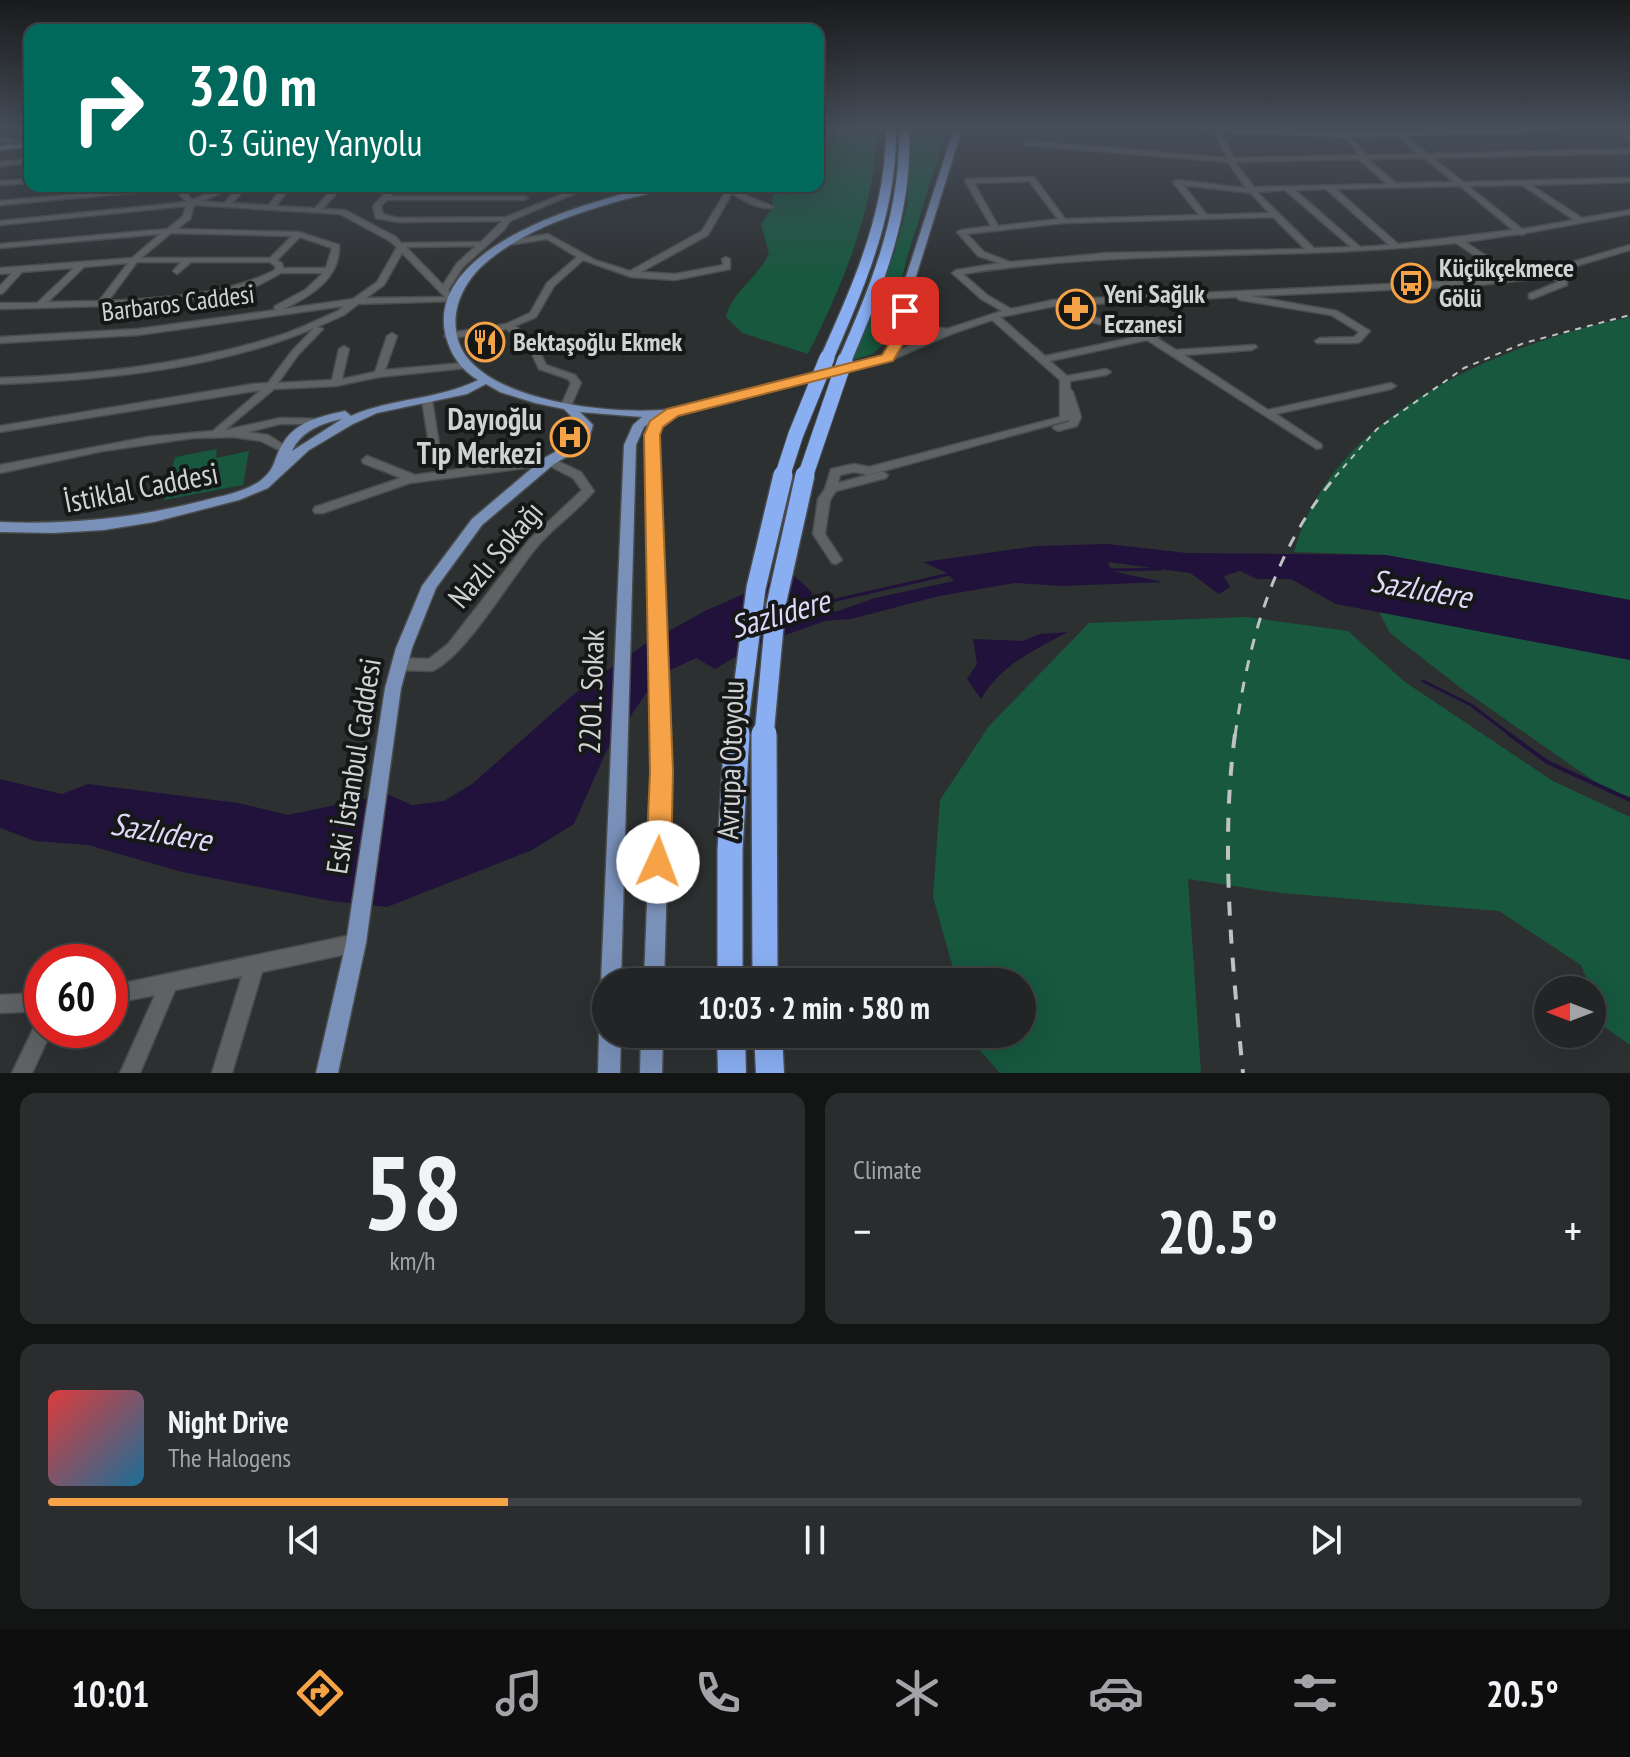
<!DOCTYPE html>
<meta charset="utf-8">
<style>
body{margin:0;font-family:"PT Sans Narrow",sans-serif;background:#2a2c2d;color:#f1f3f6;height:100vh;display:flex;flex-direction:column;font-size:30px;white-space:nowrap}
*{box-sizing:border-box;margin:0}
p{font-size:26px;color:#a2a4a7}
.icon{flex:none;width:44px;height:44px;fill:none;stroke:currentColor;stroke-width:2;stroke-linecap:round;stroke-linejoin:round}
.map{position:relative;height:1073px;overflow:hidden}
.panel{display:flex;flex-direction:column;gap:20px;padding:20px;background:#131414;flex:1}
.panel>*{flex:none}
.top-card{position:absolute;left:24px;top:24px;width:800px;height:168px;border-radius:16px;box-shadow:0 8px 32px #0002,0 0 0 2px #3f4142;background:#00695c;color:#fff;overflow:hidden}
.needle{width:52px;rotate:270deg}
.tools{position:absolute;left:1534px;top:976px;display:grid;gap:16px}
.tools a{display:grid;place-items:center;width:72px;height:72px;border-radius:50%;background:#222425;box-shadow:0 8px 32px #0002,0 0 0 2px #3f4142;font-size:40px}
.speed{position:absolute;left:24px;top:944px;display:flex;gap:16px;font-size:40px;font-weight:700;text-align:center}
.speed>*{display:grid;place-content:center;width:104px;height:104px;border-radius:50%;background:#222425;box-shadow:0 8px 32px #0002,0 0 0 2px #3f4142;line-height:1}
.speed .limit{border:12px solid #d22;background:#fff;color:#111}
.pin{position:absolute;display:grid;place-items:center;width:68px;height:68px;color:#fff;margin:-34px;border-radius:16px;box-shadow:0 4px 12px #0006}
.me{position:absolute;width:88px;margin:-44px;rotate:2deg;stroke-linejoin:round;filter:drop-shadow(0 0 6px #0008)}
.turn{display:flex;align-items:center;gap:28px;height:168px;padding:0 32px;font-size:36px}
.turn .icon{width:104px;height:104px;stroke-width:2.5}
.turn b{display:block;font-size:56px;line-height:68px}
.big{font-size:60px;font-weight:800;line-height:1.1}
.panel .widget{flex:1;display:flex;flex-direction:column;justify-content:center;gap:12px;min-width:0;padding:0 28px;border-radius:16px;background:#2a2c2d}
.panel .dial{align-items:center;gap:0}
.dial b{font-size:104px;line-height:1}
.song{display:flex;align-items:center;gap:24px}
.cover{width:96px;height:96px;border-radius:12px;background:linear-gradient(135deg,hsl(0 70% 55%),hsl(200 70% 35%))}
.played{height:8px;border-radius:4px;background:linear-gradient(90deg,#f6a247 30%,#3f4142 30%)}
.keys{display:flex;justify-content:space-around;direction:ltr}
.heat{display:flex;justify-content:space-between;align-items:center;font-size:44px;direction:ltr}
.panel .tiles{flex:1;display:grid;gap:20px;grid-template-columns:1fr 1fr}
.widget:last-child{grid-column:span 2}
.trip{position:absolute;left:592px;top:968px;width:444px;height:80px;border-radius:40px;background:#222425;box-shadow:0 8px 32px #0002,0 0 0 2px #3f4142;font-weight:800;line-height:80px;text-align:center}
.tabs{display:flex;height:128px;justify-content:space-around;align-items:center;background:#0e0e0f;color:#a2a4a7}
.tabs .icon{width:56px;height:56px}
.tabs .current{color:#f6a247}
.tabs b{font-size:36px;color:#f1f3f6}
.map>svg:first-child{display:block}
</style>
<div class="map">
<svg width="1630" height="1073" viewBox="0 0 1630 1073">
<rect width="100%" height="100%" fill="#2d3031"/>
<!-- green -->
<path fill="#17583f" d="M818,129H877C874,212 844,281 808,354L742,333L726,317C732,292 757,278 769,254L761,224L772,208L773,186H818Z
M910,129H944L942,145L906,261L887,342L872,354L853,360L894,254L907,207Z
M1630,317V600L1386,555L1294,552C1331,413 1503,343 1630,317Z
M217,449L216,458L249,451L243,485L164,500L175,457Z
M1379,612L1630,660V797L1608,791L1462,689L1390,633Z
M1247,617L1348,631L1405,682L1553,781L1630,817V1045L1606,1028L1581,965L1499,911L1281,893L1188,879L1201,1073H1000L975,1045L971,1034H1022V982H957L933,897L940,800L989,726L1089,623Z"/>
<!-- water -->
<path fill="#21123c" d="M1107,544L1187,553L1386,555L1630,600V660L1336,604L1291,579H1257L1240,571L1224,576L1230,587L1219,594L1190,573L1108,562L1111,571L1163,582L1063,586L1015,583L939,596L851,619L825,621L752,647L715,669L696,658L658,676L606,752L574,824L532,850L387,907L331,901L182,872L88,845L35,841L0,828V779L62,794L88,784L238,803L288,815L387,794L412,805L444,801L472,784L574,694L645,644L705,611L791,573L812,592V614L838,611L875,598L954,581L947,573L923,562L1037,546Z
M1068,632C1034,650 1001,665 981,699L967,679L977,664L973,639L1022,641L1040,634Z"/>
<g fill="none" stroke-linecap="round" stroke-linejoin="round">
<!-- stream-far1 -->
<path stroke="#21123c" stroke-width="3" d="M1109,570L1161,569
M809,606L950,574
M1423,681L1471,705L1512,736"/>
<!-- stream -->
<path stroke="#21123c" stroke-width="4" d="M1509,734L1547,762L1630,800"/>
</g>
<!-- building -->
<path fill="#205e5f" stroke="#737676" stroke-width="2" d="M493,334L500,344L478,352L469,339Z
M542,412L543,422L514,427L512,417Z"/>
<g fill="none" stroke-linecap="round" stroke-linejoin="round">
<defs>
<path id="minor" d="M1213,129H1219L1234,158L1360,155L1337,129H1343L1367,155L1419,154L1396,134V132L1398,131L1428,154L1630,149V153L1433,158L1463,182L1630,178V182L1531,185L1582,218L1630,210V214L1526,233L1522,235L1518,234L1465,242L1516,275L1531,274L1630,245V250L1556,272L1567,281V285L1532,299L1529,298V294L1558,282L1548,274L1532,279L1472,286L1251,296L1337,311L1370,331L1360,342L1357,343H1317L1315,341L1320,338L1354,337L1359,332L1331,315L1240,300L1236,297L1070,305C1088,317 1106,323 1127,321C1136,320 1144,318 1153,318L1165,334L1157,338L1176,350L1255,345L1257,347L1252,350L1184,355L1268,410L1391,383L1396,386L1391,389L1276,414L1321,444L1322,446L1321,448L1317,449L1147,340L1050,361L1067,376L1106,369L1111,372L1106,375L1070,381V389L1073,392L1081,417L1077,426L1058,431L1053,428L1054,426L1069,422V420L869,475L854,472L840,475L838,483L882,471L888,475L886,478L836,491L830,500L825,534L842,560L836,564L832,563L813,534L818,499L825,489L831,469L854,464L869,467L1060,417V380L992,320L951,334L891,360L888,361L883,358L938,332L923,331L908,323L905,292L912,294L915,320L928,326L947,329L1002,311L981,299L952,273L956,270L1000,263L978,256L957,232L961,230L991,226L965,181L966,179L1034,177L1065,219L1199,215L1173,182L1177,180L1246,188L1228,162L1027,145L1024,143L1027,141L1227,158ZM1424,158L1454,182L1396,183L1367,159ZM1358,159L1387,184L1254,187L1235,162ZM1029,181L1058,219L998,226L974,183ZM1183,185L1251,193L1269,213L1207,215ZM1522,185L1574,220L1522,229L1468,186ZM1460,186L1513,230L1398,244L1336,189ZM1327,189V190L1389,245L1360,247L1295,190ZM1286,190V191L1351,247L1314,248L1257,192ZM1273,217L1305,249L1107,253L1010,262L984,252L967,234L1063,223ZM1456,243L1506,276L1472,280L1053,300L1011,309L987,295L963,274C1126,248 1292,261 1456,243ZM1060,305C1087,326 1114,330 1148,323L1154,333L1045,356L1000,317Z
M1625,133L1630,135V140L1622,135Z
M0,138L30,141V145L0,142Z
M30,159V163L0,166V162Z
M30,179V183L0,185V181Z
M165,186H181L192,200L227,186H237L202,201L224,203L240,186H248L232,203L269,205L283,186H291L276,206L315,208L335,186H343L323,209L345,210L396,237L401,243L481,242L502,221L398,222L376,218L373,206L392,186H400L391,196H524L528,198L524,200H387L381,206L383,214L398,218L506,217L582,186H592L510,221L504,230L463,267L448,290L456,299L455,301L358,304L344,315L317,327L323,329L298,355L278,383L332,380L339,349L344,346L349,349L342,379L375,372L387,336L392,333L397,336L385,370L463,363L468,366L466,368L379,377L336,386L274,389L225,430L280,418L324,419L325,421L324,423L320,424H280L248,432L268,435L287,447L288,449L283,452L261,441L233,437L193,438L103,451L0,473V465L148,437L213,431L261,390L0,432V426L253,384L268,383L292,351L314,328C219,369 103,380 0,384V378C95,375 190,364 281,335C300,329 319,319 338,311L344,306L138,335L0,343V337L138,329L276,310L274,308L275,306L305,290L323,273H281L259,285L225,294L187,300L104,306L0,309V303H37L74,268L22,272L3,293L0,294V286L12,273L0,274V268L132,258L160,234L0,248V244L167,229L183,216L186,206L0,225V221L186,202L175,189L0,205V201ZM194,205L340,214L390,241L397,247L377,282L353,299L283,309C310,297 341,278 339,245L299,232L177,229L190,219ZM171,233L292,236L270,258H141ZM300,237L332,248L326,268H283L282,263L277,260ZM476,246L457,263L443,285L406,247ZM402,253L445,297L366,298L384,285ZM137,262H181L173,271L177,274L191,262H270L275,266V270C224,296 164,298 108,301ZM128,263L99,301L48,302L84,267Z
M723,186H732L745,195L774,207C762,211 742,201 732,193L708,235L641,272L675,274L723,265L722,259L726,257L730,259V269L675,280L631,277L583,260L554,286L536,317L515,326L534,340L546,365L575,375L581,383L570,408L566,409L561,406L571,383L568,379L539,369L527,343L506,329L449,339L444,336L449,333L506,324L530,313L547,283L577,257L547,239L508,245L504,243L505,241L548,234L595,260L630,271L702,231L727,189Z
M427,397L432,400L439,444L434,447L429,444L422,400Z
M367,456L415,475L549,457L581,472L594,491C577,512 553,527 536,548C511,578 465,657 432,671L399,670L394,668L392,664L394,660L399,658L429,659L448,644L529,540L582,490L573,478L548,465L410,483L323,513H315L313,510L315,507L401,478L363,463L362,460Z
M356,934L362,937L365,943L362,949L356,952L262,972L232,1073H212L242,976L175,990L140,1073H120L155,995L110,1004V986Z
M42,993V1011L0,1013V995Z
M42,1021V1030H52L32,1073H12L36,1023Z"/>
<path id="major" d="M954,129H962L912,289L907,334L892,360L675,416L661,427L658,435L670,772L664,982H644L652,772L646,435L652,422L658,417L644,427L636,445L621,982H606V990L601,982L624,445L633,425L642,417L580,412L593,425L587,445L554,464L482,525L436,588L412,648L401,688L366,943L338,1073H316L346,943L385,688L396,648L422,586L472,519L544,458L577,440L581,426L564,409L535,403L500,392L486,384L467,394L377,413L353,424L309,450L268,488L239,500L154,522L104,530L53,533L0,532V522C69,525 135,518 202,501C221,496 243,493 260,481C276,469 273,460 282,445C294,422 321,416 345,411L351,416C391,398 438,400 478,380C461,370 451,355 446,337C426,260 547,216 602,200C623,194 645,186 667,186C653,194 632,197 615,202C571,215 526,230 489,260C465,279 449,309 458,340C476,402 617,416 671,409C695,406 719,397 742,392C789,380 837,368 884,356L897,334L902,289ZM342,419L292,451C301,431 322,423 342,419Z
M1201,129L1346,133L1561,129L1557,131L1346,137L1205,131Z
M30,143V147L0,150V146Z
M606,1025V1034H621L620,1073H598L599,1034L602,1026Z
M641,1034H663L662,1073H640Z"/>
<path id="highway" d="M886,129H896C897,212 866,283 834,358L832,361H822L820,358C853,284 886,212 886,129Z
M899,129H909C913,212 884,284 852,360L845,364L838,360C871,285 901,213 899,129Z
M717,1034H745L746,1073H718Z
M754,1034H782L784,1073H756Z"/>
</defs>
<!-- minor casing -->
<use href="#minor" stroke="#494c4d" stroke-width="3"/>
<!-- major casing -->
<use href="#major" stroke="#494c4d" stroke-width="3"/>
<!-- highway casing -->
<use href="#highway" stroke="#494c4d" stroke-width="3"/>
<!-- minor -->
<use href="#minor" fill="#5f6263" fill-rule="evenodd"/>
<!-- major -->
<use href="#major" fill="#7990b9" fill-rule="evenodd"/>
<!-- highway -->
<use href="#highway" fill="#8aaef2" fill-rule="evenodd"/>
<!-- rail-far2 -->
<path stroke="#bfc2c3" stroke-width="2" stroke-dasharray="6 6" stroke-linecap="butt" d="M1335,477L1377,429L1464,368L1524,343L1630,315"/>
<!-- rail-far1 -->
<path stroke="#bfc2c3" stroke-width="3" stroke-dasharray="11 11" stroke-linecap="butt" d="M1235,736C1248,642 1274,548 1337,475"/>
<!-- rail -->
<path stroke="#bfc2c3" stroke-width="4" stroke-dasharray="14 14" stroke-linecap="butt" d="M1235,734C1220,846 1232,960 1243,1073"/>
<defs>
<path id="highway-bridge-far2" d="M782,477L796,434L827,358
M805,477L845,360"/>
<path id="highway-bridge-far1" d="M737,736L756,588L783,475
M764,736L776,605L805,475"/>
<path id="highway-bridge" d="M764,734L765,982
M730,982V850L737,734"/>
</defs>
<!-- highway-bridge-far2 casing -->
<use href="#highway-bridge-far2" stroke="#494c4d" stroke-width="17" stroke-linecap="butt"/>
<!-- highway-bridge-far1 casing -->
<use href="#highway-bridge-far1" stroke="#494c4d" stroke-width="22" stroke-linecap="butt"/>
<!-- highway-bridge casing -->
<use href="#highway-bridge" stroke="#494c4d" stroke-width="28" stroke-linecap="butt"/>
<!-- highway-bridge-far2 -->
<use href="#highway-bridge-far2" stroke="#8aaef2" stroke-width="15"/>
<!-- highway-bridge-far1 -->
<use href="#highway-bridge-far1" stroke="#8aaef2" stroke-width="19"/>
<!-- highway-bridge -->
<use href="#highway-bridge" stroke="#8aaef2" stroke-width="25"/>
</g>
<!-- sky -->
<linearGradient id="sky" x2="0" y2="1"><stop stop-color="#191a1b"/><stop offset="0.46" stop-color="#464e5a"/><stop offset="1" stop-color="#464e5a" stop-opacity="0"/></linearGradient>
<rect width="1630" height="279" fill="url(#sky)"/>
<!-- route -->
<path fill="#f6a247" stroke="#a0692e" stroke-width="2" d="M905,307L911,311L909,334L893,361L678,416L663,427L660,435L673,772L671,862L667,871L658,874L650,871L646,862L650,772L644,435L650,421L667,409L882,355L895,334L898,311Z"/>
<!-- icons -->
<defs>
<symbol id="bus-ring" viewBox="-11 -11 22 22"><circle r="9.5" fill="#161818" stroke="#f6a247" stroke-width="1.5"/><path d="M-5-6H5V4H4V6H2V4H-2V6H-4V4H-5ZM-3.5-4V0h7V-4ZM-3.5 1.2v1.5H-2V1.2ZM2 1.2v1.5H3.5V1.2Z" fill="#f6a247"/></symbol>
<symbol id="pharmacy-ring" viewBox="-11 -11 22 22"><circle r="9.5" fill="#161818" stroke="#f6a247" stroke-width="1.5"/><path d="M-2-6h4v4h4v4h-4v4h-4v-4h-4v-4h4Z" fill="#f6a247"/></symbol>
<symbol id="restaurant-ring" viewBox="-11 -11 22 22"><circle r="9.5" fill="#161818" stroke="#f6a247" stroke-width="1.5"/><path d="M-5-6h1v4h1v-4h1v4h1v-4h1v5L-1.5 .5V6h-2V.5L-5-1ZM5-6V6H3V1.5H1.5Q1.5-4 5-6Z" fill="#f6a247"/></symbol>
<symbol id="hospital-ring" viewBox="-11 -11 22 22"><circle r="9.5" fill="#161818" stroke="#f6a247" stroke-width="1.5"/><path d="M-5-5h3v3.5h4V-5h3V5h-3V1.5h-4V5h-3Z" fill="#f6a247"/></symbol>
</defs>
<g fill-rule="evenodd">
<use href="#bus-ring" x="1389" y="261" width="44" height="44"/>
<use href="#pharmacy-ring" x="1054" y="287" width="44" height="44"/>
<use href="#restaurant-ring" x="463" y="320" width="44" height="44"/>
<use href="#hospital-ring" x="548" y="415" width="44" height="44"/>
</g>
<g text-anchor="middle" stroke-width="8" stroke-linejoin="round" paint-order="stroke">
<!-- far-poi labels -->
<g font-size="26" font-weight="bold" fill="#d0d2d3" stroke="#161818" text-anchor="start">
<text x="1439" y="277">Küçükçekmece<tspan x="1439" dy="30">Gölü</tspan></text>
<text x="1104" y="303">Yeni Sağlık<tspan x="1104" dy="30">Eczanesi</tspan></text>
<text x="513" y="351">Bektaşoğlu Ekmek</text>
</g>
<!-- far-street labels -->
<g font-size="26" fill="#d0d2d3" stroke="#161818">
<text transform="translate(178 303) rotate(-7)" y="9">Barbaros Caddesi</text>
</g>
<!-- poi labels -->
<g font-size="30" font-weight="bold" fill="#d0d2d3" stroke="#161818" text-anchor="end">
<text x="542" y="430">Dayıoğlu<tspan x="542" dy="34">Tıp Merkezi</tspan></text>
</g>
<!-- street labels -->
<g font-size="30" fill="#d0d2d3" stroke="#161818">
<text transform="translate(141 488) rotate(-11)" y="10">İstiklal Caddesi</text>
<text transform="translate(496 555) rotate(-50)" y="10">Nazlı Sokağı</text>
<text transform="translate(592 692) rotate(-88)" y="10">2201. Sokak</text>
<text transform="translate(731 760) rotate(-88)" y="10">Avrupa Otoyolu</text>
<text transform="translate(354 766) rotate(-81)" y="10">Eski İstanbul Caddesi</text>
</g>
<!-- water labels -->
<g font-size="32" font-style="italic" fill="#dfd8f8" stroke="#161818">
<text transform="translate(1421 589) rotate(10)" y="11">Sazlıdere</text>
<text transform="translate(780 614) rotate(-16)" y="11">Sazlıdere</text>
<text transform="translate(161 832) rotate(10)" y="11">Sazlıdere</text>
</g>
</g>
</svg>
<div class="tools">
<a><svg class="needle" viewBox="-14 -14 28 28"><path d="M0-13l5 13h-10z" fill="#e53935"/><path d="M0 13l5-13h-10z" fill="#a2a4a7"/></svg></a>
</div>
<div class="speed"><div class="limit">60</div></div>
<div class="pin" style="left:905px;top:311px;background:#d93025"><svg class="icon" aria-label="arrive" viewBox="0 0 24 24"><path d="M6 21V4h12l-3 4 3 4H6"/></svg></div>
<svg class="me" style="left:658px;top:862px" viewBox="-20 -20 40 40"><circle r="19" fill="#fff"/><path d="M0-13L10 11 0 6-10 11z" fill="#f6a247"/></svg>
<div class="trip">10:03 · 2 min · 580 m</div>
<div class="top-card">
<div class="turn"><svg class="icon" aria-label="right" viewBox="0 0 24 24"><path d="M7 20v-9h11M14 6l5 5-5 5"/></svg><div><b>320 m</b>O-3 Güney Yanyolu</div></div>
</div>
</div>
<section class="panel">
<div class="tiles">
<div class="widget dial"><b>58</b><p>km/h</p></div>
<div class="widget"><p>Climate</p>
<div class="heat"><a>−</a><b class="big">20.5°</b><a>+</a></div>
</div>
<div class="widget">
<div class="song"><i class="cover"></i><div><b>Night Drive</b><p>The Halogens</p></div></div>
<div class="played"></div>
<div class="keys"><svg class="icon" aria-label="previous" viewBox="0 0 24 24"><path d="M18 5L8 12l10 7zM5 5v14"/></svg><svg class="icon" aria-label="pause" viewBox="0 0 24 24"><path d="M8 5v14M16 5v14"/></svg><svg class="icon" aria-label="next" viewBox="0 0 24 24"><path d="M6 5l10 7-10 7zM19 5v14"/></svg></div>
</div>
</div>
</section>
<nav class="tabs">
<b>10:01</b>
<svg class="icon current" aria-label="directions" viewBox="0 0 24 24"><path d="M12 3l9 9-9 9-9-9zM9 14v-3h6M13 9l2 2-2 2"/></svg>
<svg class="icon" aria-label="music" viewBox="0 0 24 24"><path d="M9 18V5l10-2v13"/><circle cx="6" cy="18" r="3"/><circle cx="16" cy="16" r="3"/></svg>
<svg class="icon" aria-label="phone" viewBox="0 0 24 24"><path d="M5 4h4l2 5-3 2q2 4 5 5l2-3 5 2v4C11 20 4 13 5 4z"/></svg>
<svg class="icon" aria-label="climate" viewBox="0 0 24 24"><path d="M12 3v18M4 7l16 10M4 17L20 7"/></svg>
<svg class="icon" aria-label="car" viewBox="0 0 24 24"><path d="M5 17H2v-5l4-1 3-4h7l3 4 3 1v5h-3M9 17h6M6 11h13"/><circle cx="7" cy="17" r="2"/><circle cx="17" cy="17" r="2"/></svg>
<svg class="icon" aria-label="filters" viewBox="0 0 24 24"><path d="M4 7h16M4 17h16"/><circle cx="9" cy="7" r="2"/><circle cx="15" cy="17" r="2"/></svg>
<b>20.5°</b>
</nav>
